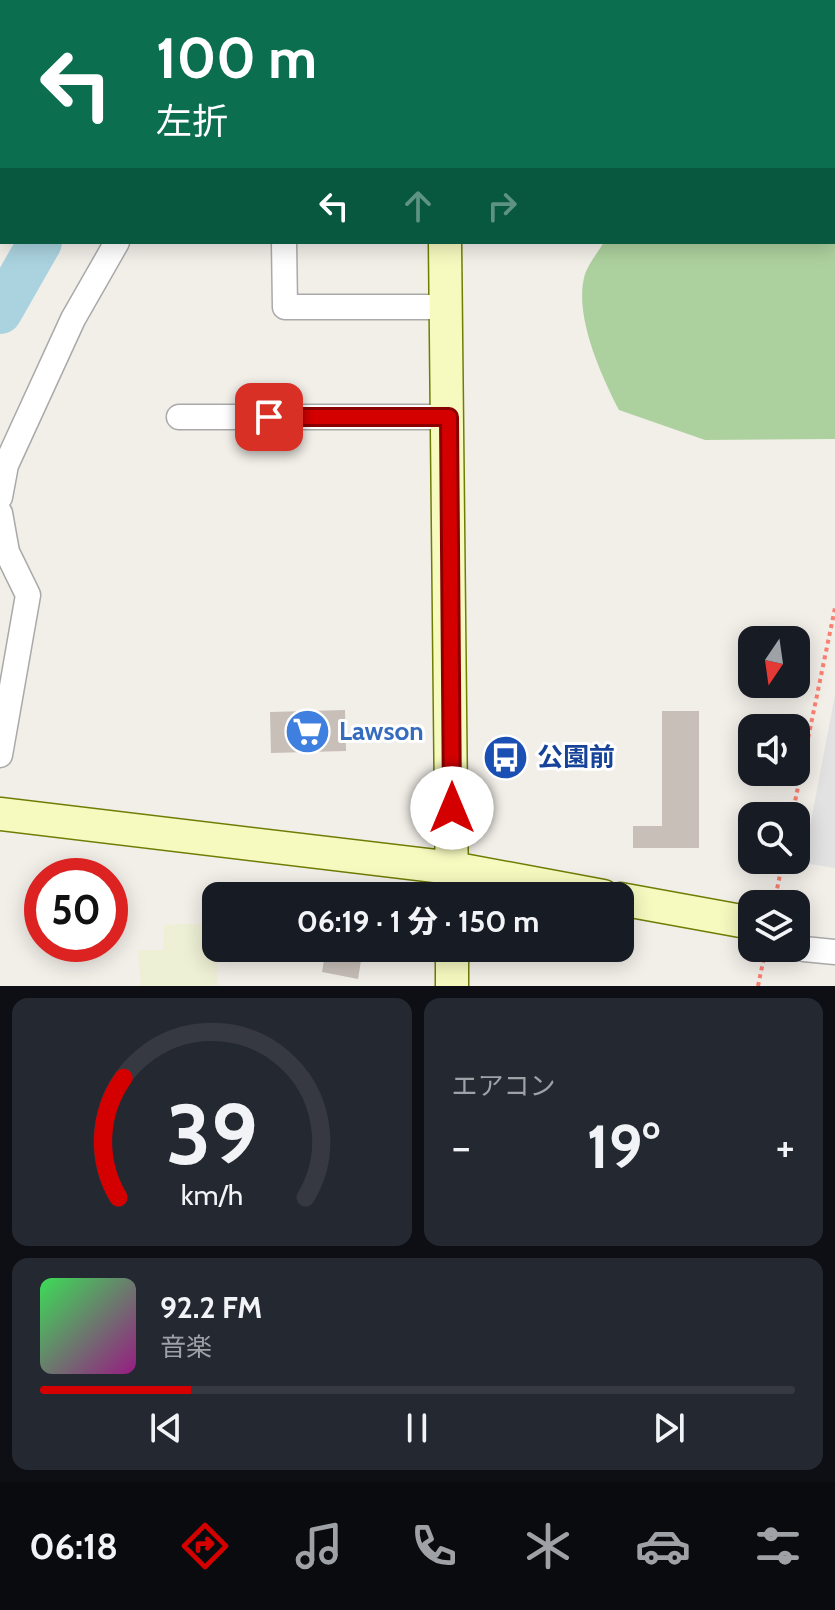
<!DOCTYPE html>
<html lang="ja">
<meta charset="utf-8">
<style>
body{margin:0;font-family:Cabin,"Noto Sans JP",sans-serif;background:#242831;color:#f1f3f6;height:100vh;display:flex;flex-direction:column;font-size:30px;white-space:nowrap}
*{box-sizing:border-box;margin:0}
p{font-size:26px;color:#9ea1a6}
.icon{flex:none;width:44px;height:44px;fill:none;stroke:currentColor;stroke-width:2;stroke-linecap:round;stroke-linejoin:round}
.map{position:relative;height:986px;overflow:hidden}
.drawer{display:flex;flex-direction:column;gap:12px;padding:12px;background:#0d0f14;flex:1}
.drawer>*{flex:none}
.banner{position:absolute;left:0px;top:0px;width:836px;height:244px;box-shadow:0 4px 20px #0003;background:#0b6e4f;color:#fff;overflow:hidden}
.needle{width:52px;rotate:193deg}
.buttons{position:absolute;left:738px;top:626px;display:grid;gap:16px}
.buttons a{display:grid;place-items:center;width:72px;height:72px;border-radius:16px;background:#171b24;box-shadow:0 4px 20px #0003;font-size:40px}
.speed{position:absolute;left:24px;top:858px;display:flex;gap:16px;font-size:40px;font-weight:700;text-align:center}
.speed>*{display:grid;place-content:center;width:104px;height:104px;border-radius:50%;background:#171b24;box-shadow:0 4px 20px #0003;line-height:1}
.speed .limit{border:12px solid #d22;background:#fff;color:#111}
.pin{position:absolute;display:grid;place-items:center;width:68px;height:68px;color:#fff;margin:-34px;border-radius:16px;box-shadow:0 4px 12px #0006}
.me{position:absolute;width:88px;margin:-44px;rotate:0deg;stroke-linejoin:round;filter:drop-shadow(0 0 6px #0008)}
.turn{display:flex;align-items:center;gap:28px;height:168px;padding:0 24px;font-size:36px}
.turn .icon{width:104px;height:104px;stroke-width:2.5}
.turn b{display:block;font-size:56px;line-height:68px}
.lanes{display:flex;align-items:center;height:76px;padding:0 24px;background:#0003;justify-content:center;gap:40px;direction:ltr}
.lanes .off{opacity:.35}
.big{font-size:60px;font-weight:800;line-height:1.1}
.drawer .card{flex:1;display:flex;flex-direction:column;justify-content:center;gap:12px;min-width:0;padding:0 28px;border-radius:16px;background:#242831}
.drawer .dial{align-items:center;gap:0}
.dial svg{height:208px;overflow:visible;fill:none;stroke:#363941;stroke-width:7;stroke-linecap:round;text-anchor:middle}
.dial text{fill:#f1f3f6;stroke:none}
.song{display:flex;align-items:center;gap:24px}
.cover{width:96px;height:96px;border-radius:12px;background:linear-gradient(135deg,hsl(130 70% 55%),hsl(310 70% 35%))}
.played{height:8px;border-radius:4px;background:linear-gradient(90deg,#d40000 20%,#363941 20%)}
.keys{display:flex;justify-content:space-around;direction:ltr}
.heat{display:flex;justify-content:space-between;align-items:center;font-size:44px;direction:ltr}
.drawer .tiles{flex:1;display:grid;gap:12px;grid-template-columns:1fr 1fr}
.card:last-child{grid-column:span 2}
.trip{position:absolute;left:202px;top:882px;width:432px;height:80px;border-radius:16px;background:#171b24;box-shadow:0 4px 20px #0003;font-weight:800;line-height:80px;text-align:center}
.tab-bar{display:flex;height:128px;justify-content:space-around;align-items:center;background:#090b0e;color:#9ea1a6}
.tab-bar .icon{width:56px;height:56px}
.tab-bar .active{color:#d40000}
.tab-bar b{font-size:36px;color:#f1f3f6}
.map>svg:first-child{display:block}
</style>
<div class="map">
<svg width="835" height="986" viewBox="0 0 835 986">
<rect width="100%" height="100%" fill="#f2efe9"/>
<!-- farmland -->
<path fill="#eef0d5" d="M216,923L218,986H141L138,950H163L164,925Z"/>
<!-- forest -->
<path fill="#add19e" d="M835,33V439L705,440L619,410C601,375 573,314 585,274C589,263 598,252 604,242H834Z"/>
<!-- parking -->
<path fill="#e2e2e2" d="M835,695V868L803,863Z"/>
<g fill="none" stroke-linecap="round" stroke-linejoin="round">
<!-- stream -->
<path stroke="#aad3df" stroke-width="7" d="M21,2L22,0
M0,30L2,27"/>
<!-- river -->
<path stroke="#aad3df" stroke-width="44" d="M183,2L184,0
M0,312L40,242"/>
</g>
<!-- building -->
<path fill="#c7bfb8" d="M345,710L346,751L271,753L270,712Z
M662,711H699V848H633V826H662Z
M326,948H363L358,979L322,972Z"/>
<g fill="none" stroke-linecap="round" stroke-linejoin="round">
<defs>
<path id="street" d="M111,2L112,0
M266,2L268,0
M0,199L2,196
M284,242L285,307H448
M179,417H449
M0,497L6,465L73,319L117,242
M0,513L7,552L28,595L0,755
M796,944L804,949L835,952"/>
<path id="secondary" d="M435,0V2
M445,242L452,896
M0,814L452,868L603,896
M620,899L752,923
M452,948V986"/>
</defs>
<!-- street casing -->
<use href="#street" stroke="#a9a9a9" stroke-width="27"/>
<!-- secondary casing -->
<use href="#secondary" stroke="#707d05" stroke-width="35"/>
<!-- path -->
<path stroke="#fa8072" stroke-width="4" stroke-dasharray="4 4" stroke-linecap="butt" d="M749,0L750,2
M792,816L835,608
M774,904L783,860
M758,986L766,948"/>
<!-- street -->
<use href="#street" stroke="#fff" stroke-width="24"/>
<!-- secondary -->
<use href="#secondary" stroke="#f7fabf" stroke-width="32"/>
</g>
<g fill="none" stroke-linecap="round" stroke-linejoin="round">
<defs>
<path id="route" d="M269,417H449L452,808"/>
</defs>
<!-- route casing -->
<use href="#route" stroke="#8a0000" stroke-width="20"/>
<!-- route -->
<use href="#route" stroke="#d40000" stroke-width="14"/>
</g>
<!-- icons -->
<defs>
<symbol id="supermarket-disc" viewBox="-11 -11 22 22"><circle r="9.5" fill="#3f7fe0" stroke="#fff"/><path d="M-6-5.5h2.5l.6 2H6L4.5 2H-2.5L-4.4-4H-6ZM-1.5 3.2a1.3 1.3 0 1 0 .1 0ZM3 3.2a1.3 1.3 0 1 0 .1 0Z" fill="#fff"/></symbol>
<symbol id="bus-disc" viewBox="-11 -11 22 22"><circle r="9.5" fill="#1a4fb4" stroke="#fff"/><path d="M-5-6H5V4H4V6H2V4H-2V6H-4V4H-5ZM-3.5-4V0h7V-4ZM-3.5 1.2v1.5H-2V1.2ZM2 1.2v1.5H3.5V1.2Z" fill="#fff"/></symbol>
</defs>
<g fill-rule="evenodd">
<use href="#supermarket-disc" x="282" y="706" width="51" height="51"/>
<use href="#bus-disc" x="480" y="732" width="51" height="51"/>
</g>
<g text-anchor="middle" stroke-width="6" stroke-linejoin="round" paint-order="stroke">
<!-- shop labels -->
<g font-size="26" font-weight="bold" fill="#366cbe" stroke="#fff" text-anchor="start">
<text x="339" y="740">Lawson</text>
</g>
<!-- transit labels -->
<g font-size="26" font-weight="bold" fill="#164399" stroke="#fff" text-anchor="start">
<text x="537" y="766">公園前</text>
</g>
</g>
</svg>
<div class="buttons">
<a><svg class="needle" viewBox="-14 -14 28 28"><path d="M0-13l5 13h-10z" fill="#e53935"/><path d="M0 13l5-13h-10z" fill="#9ea1a6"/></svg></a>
<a><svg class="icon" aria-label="sound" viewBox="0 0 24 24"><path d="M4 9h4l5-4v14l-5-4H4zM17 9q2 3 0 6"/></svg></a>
<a><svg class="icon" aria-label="search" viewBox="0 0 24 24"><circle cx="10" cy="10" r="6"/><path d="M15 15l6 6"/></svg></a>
<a><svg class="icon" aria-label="layers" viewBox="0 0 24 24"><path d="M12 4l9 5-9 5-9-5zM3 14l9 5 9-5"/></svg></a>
</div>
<div class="speed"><div class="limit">50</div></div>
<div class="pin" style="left:269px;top:417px;background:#d93025"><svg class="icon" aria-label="arrive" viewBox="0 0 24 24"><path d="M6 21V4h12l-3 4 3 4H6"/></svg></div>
<svg class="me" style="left:452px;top:808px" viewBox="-20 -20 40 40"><circle r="19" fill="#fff"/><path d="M0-13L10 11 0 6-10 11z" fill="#d40000"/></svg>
<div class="trip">06:19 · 1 分 · 150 m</div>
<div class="banner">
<div class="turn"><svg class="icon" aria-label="left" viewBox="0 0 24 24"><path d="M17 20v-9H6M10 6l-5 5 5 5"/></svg><div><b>100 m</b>左折</div></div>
<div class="lanes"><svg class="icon" aria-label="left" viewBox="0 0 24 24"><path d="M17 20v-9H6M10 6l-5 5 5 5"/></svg><svg class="icon off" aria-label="ahead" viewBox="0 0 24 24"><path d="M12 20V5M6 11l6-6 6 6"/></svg><svg class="icon off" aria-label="right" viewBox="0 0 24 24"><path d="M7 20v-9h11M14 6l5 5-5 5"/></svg></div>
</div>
</div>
<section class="drawer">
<div class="tiles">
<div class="card dial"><svg viewBox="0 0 100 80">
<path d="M14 69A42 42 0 1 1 86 69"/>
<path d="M14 69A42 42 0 0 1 16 23" stroke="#d40000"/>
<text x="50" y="56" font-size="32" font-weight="700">39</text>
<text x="50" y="72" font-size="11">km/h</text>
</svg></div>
<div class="card"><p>エアコン</p>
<div class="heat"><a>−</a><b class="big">19°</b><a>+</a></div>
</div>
<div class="card">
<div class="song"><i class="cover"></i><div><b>92.2 FM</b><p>音楽</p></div></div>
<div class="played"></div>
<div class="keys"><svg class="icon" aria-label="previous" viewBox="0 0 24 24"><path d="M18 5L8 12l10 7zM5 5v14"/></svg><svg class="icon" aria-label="pause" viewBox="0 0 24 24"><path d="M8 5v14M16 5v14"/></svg><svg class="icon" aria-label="next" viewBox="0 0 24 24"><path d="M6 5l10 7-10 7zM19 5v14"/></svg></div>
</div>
</div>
</section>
<nav class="tab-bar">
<b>06:18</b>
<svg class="icon active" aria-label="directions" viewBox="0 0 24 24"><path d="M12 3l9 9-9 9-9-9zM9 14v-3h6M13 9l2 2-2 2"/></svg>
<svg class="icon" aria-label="music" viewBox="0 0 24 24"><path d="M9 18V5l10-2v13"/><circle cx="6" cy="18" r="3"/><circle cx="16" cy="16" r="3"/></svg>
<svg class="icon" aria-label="phone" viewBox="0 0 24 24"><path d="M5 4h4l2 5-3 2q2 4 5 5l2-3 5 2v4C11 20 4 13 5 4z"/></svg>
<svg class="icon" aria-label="climate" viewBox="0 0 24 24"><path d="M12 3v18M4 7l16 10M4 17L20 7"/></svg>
<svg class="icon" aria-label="car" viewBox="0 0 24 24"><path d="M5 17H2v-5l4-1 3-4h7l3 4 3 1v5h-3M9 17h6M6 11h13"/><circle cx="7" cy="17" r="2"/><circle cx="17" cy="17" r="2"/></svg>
<svg class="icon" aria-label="filters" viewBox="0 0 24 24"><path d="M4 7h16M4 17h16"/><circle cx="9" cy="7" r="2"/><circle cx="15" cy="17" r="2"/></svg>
</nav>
